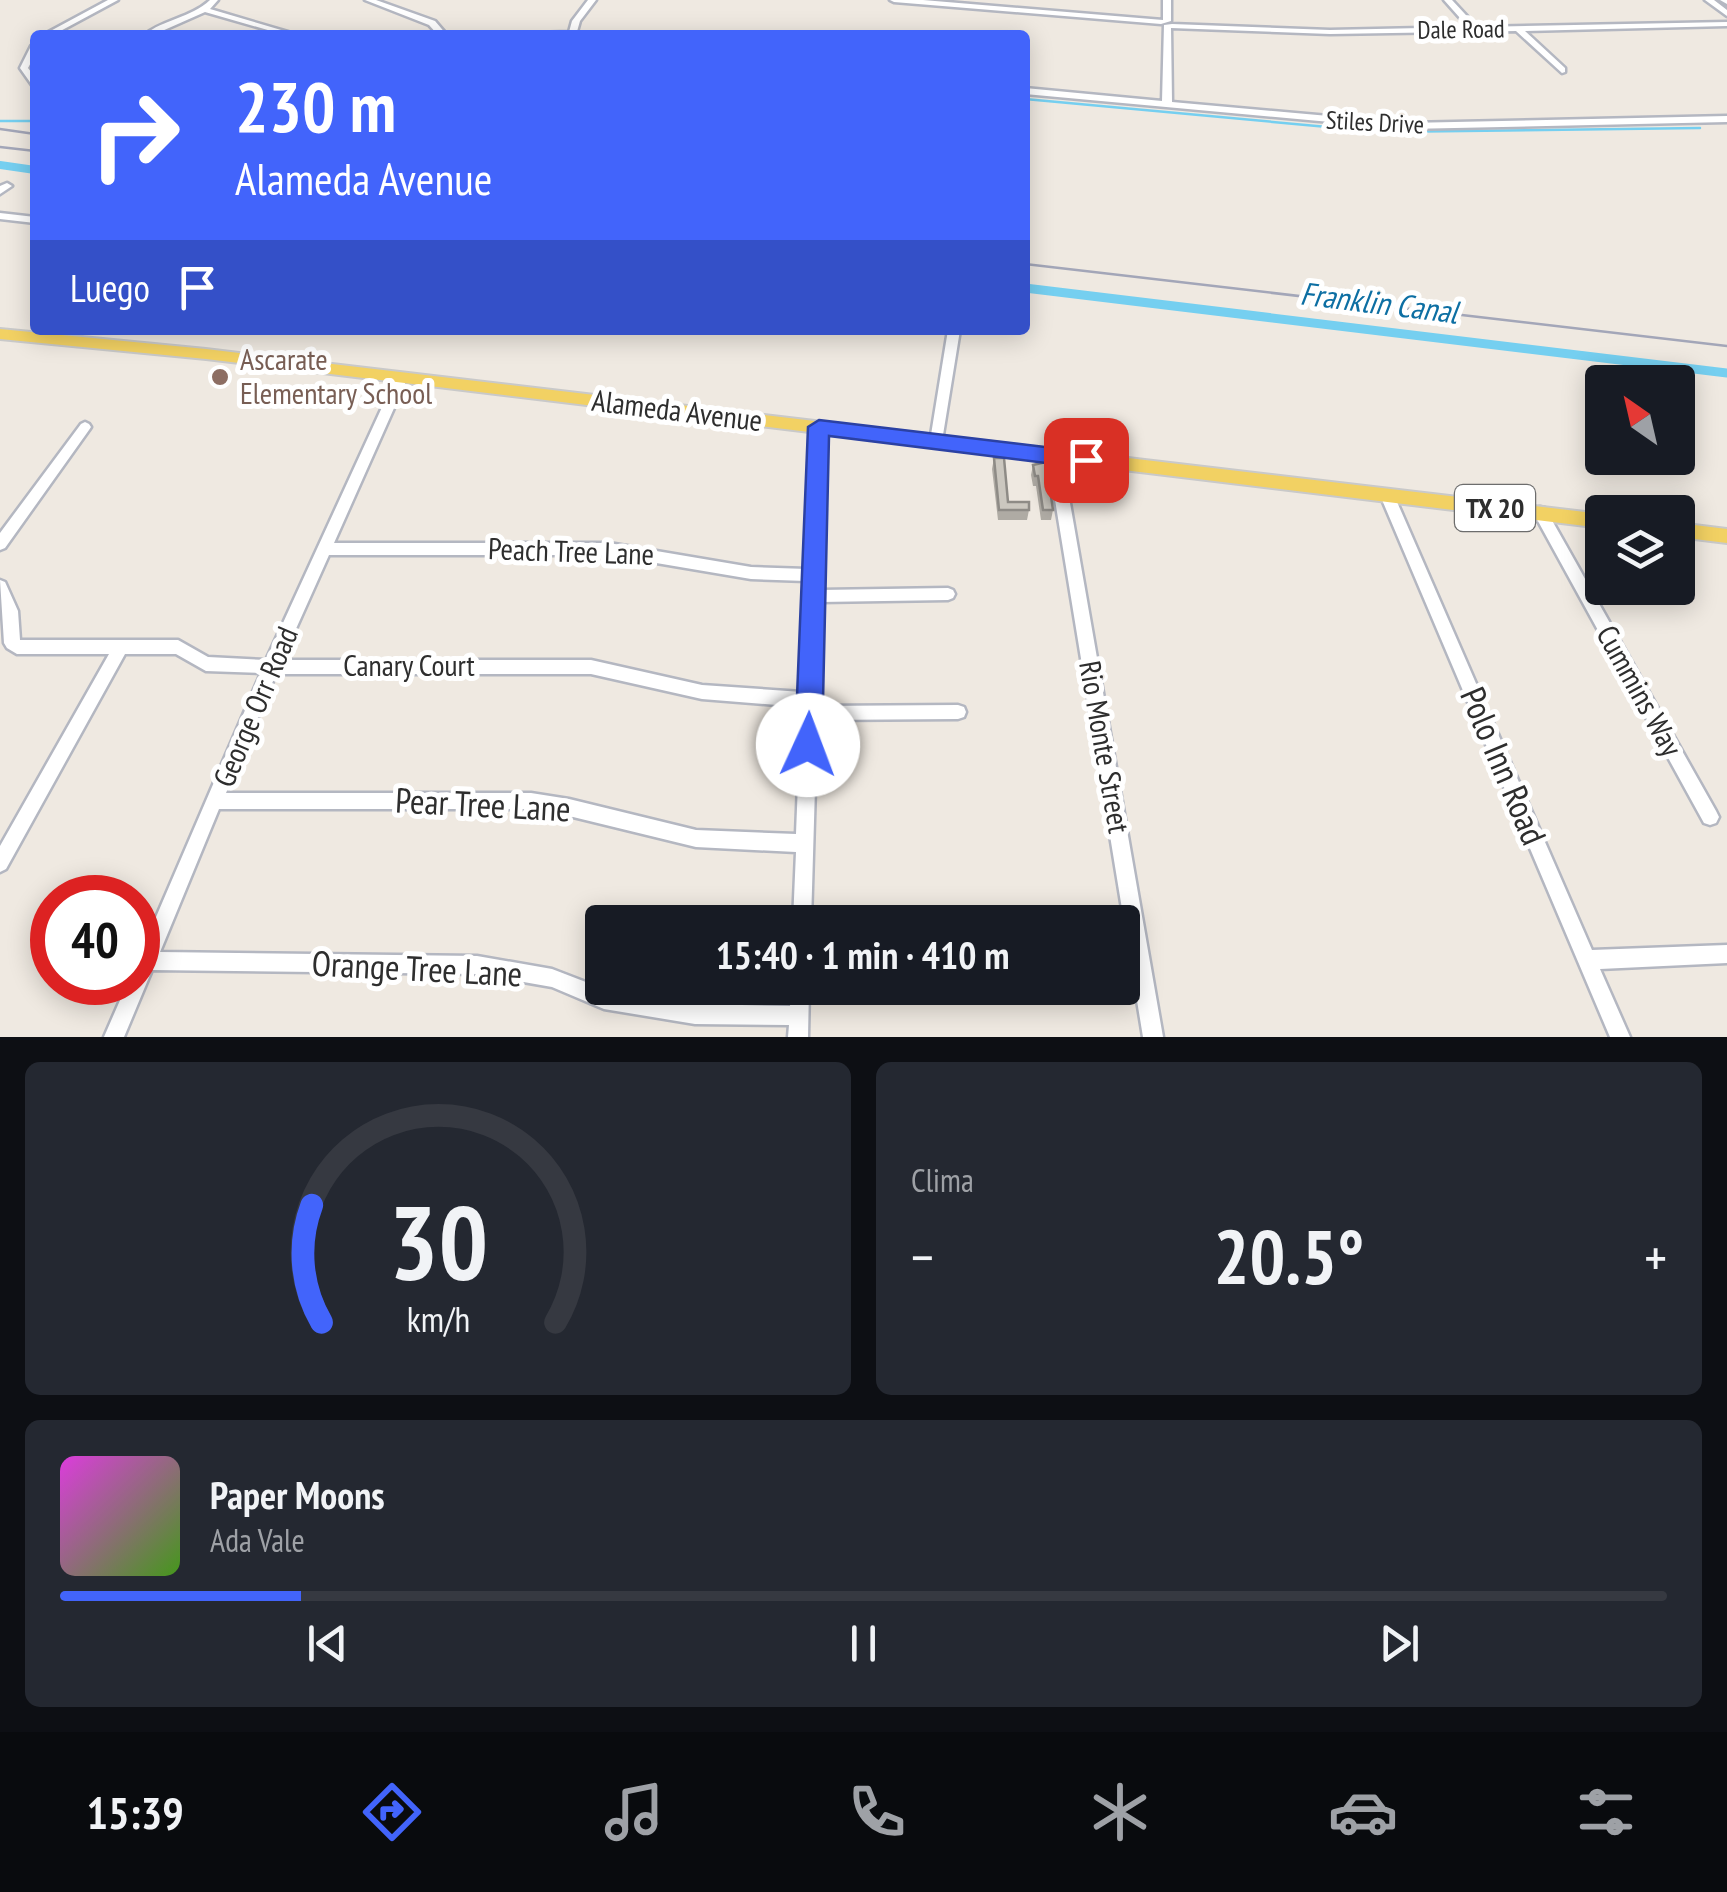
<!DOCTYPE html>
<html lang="es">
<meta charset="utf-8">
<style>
body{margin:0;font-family:"PT Sans Narrow",sans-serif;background:#242831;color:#f1f3f6;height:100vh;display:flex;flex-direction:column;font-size:38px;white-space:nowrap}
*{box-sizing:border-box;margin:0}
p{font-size:32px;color:#9ea1a6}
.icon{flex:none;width:55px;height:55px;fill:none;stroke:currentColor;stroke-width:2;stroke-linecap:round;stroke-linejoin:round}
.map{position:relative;height:1037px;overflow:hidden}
.details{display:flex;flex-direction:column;gap:25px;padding:25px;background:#0d0f14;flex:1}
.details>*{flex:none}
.hud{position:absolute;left:30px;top:30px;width:1000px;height:305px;border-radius:10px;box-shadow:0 5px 25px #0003;background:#4264fb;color:#fff;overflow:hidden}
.needle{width:65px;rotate:326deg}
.buttons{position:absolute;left:1585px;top:365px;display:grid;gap:20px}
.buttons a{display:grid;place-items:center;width:110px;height:110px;border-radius:10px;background:#171b24;box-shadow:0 5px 25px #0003;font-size:50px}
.speed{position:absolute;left:30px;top:875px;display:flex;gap:20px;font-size:50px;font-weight:700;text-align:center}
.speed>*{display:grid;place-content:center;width:130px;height:130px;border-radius:50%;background:#171b24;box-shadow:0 5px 25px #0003;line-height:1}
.speed .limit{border:15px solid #d22;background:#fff;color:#111}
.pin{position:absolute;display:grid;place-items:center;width:85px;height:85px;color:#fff;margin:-42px;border-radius:20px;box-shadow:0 5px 15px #0006}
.me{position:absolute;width:110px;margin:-55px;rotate:2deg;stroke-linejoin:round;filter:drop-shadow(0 0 8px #0008)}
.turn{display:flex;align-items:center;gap:35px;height:210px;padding:0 40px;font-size:45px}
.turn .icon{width:130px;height:130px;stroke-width:2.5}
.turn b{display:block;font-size:70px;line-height:85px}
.then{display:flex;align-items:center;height:95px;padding:0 40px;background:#0003;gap:20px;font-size:38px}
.big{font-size:75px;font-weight:700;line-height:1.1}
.details .widget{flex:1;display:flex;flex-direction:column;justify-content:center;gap:15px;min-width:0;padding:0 35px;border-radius:15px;background:#242831}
.details .dial{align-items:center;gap:0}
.dial svg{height:260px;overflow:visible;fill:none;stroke:#363941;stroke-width:7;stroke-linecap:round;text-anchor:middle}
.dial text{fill:#f1f3f6;stroke:none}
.song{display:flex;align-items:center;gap:30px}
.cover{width:120px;height:120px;border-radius:15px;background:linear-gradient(135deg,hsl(300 70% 55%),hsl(100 70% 35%))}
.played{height:10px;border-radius:5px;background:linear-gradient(90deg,#4264fb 15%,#363941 15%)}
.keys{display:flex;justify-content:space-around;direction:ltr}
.heat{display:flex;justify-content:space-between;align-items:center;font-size:55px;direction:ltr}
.details .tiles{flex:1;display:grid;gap:25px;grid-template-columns:1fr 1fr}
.widget:last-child{grid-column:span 2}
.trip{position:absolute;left:585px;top:905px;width:555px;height:100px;border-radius:10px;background:#171b24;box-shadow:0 5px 25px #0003;font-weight:700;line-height:100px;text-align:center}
.menu{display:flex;height:160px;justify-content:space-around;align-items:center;background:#090b0e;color:#9ea1a6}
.menu .icon{width:70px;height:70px}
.menu .selected{color:#4264fb}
.menu b{font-size:45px;color:#f1f3f6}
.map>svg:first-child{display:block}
</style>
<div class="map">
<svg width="1727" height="1037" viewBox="0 0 1727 1037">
<rect width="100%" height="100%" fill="#efe9e1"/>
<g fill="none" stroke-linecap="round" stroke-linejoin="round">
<!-- stream -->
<path stroke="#75cff0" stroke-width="2.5" d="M1025,99L1382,132L1700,128
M0,121H35"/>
<!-- canal-far1 -->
<path stroke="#75cff0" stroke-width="8" d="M0,165L35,170"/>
<!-- canal -->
<path stroke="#75cff0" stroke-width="9" d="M1025,288L1727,373"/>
<defs>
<path id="minor" d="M108,0H118L53,35H43Z
M210,0H218L210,9L298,35H285L205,12L153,35H144C164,19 191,18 210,0Z
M365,0H376L435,21L447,35H438L429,25Z
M588,0H596L580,21L576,35H528L532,33L569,32L572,21Z
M890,0H923L1163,20V0H1171V21L1161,24L894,2Z
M1444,0H1452L1477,27L1727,22V26L1525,31L1565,68V72L1562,73L1516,31L1330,34L1171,28L1172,102L1407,123L1727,116V122L1407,129L1025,94V88L1162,101L1164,25L1172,24L1330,30L1468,27Z
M1705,0H1714L1727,10V16Z
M1720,0H1727V4Z
M35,43V55L28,68L35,77V86L32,85L20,68L31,46Z
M7,183L12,186L0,194V186Z
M0,213L35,217V223L0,219Z
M948,330H960L942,441L936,446L930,441Z
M401,375L407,379L334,543H609L751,567L807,569L813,427L819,422L825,427L821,590L948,588L953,590L955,594L953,598L948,600L820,602L817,706L958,705L964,707L966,712L964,717L958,719L817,720L811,922H793L796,852L696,847L569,816L531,809H219L160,952L477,956L552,969L604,989L695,1004L790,1006L791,988H809L808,1037H788L789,1025L695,1024L604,1009L552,987L477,974L152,970L124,1037H104L128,982H138V959L261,673L206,671L176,654H125L6,869L0,872V846L109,654H17L7,648L4,643L0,580L5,582L18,611L20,640H178L208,657L266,660L395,379ZM329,555H609L751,579L806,581L802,692L702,685L591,660H282ZM276,674H591L702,699L801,707L796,834L696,830L569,799L531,793H226Z
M85,422L89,424L91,427L89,430L5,548L0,550V533L81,424Z
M1055,452L1062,457L1163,1037H1143L1048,457Z
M1387,490L1394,495L1592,950L1727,945V963L1600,969L1630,1037H1610L1380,495Z
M1540,507L1545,508L1716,811L1719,817L1716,823L1710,825L1704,823L1533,512L1535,508Z"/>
<path id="major" d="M0,329L206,349L1602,514V528L206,359L0,339Z
M1678,523L1727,529V543L1678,537Z"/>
</defs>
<!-- minor casing -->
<use href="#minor" stroke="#b4b7c1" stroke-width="5"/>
<!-- major casing -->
<use href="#major" stroke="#c9c9c9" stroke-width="4"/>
<!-- minor -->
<use href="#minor" fill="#fff" fill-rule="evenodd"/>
<!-- major -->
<use href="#major" fill="#f2d163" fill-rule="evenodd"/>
<!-- rail -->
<path stroke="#a3a6b8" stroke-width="2.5" d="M0,129L35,134
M0,147L35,151
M1025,264L1727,346"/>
</g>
<!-- wall -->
<path fill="#afaba4" d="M994,458L1008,502L1029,510L1027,520H998L992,469Z
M1033,465L1053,510L1051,520H1041L1036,486H1033L1031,475Z"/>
<!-- building -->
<path fill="#cbc7bf" stroke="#8e8b86" stroke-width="2.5" d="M994,458H1004L1008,502H1029V510H999Z
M1046,462L1053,510H1043L1038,476H1035L1033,465Z"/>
<!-- route -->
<path fill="#4264fb" stroke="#2b41a3" stroke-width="2.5" d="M819,420L1086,452L1097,460L1086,468L829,436L822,745L818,754L808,758L799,754L795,745L808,427Z"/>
<!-- markers -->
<circle fill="#8d6e63" stroke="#fff" stroke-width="4" cx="220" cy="377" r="10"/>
<g text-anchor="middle" stroke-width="10" stroke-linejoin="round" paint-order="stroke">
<!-- far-street labels -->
<g font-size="25" fill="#2e2e2e" stroke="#fff">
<text transform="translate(1461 29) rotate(-1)" y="9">Dale Road</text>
<text transform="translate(1375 122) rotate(3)" y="9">Stiles Drive</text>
</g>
<!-- shield labels -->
<rect fill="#fff" stroke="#6d6d6d" stroke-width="2.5" x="1455" y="485" width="80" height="46" rx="8"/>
<g font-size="28" font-weight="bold" fill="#2e2e2e">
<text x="1495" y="518">TX 20</text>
</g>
<!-- education labels -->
<g font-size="30" fill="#785e54" stroke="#fff" text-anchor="start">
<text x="240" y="370">Ascarate<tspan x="240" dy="34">Elementary School</tspan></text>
</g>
<!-- street labels -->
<g font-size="30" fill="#2e2e2e" stroke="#fff">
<text transform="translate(677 411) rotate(7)" y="10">Alameda Avenue</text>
<text transform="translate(571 552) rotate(2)" y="10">Peach Tree Lane</text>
<text x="409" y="676">Canary Court</text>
<text transform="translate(1639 691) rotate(61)" y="10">Cummins Way</text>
<text transform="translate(256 707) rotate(-67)" y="10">George Orr Road</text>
<text transform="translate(1104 747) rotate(80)" y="10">Rio Monte Street</text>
</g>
<!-- water labels -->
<g font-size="32" font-style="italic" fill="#0d6fa3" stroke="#fff">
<text transform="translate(1379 303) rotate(7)" y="11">Franklin Canal</text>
</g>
<!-- near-street labels -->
<g font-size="35" fill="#2e2e2e" stroke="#fff">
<text transform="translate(1503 766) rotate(67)" y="12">Polo Inn Road</text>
<text transform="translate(483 805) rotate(3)" y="12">Pear Tree Lane</text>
<text transform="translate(417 969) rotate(3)" y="12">Orange Tree Lane</text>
</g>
</g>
</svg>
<div class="buttons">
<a><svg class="needle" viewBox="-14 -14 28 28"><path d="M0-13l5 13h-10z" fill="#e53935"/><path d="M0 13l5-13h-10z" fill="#9ea1a6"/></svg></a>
<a><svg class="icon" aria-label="layers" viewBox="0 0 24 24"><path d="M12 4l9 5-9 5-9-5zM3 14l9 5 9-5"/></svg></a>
</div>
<div class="speed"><div class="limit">40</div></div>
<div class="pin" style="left:1086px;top:460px;background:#d93025"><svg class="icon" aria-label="arrive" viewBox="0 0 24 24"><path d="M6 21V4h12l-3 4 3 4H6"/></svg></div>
<svg class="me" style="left:808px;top:745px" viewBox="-20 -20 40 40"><circle r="19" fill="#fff"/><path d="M0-13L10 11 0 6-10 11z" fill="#4264fb"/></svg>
<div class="trip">15:40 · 1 min · 410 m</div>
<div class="hud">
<div class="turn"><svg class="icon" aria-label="right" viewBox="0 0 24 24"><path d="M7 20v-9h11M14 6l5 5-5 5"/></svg><div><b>230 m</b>Alameda Avenue</div></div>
<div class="then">Luego<svg class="icon" aria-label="arrive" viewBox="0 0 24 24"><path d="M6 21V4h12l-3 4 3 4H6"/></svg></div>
</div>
</div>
<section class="details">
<div class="tiles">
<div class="widget dial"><svg viewBox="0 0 100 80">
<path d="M14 69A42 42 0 1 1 86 69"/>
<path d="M14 69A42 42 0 0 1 11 33" stroke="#4264fb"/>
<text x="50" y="56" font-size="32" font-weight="700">30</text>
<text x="50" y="72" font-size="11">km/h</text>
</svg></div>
<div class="widget"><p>Clima</p>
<div class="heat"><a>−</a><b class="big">20.5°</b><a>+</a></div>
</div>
<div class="widget">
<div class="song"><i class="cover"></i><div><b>Paper Moons</b><p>Ada Vale</p></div></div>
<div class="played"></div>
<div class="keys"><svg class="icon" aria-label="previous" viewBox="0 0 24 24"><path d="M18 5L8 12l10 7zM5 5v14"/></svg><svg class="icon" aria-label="pause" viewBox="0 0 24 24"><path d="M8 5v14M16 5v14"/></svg><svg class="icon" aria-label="next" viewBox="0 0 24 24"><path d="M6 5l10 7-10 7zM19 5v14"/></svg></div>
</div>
</div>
</section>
<nav class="menu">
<b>15:39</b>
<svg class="icon selected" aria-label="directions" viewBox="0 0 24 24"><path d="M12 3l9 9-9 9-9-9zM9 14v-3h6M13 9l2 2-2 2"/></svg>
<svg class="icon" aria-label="music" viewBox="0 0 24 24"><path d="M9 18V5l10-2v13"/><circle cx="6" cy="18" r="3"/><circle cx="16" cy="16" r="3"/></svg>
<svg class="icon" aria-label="phone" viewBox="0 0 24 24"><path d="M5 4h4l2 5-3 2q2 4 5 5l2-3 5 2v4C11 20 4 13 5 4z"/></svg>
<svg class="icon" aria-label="climate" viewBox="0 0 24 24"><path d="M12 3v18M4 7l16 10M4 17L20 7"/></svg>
<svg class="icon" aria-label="car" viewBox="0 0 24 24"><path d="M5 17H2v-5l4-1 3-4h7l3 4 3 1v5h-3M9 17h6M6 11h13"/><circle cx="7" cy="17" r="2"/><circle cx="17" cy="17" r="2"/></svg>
<svg class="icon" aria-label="filters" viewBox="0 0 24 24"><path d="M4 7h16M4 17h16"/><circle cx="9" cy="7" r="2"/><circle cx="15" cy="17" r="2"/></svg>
</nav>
